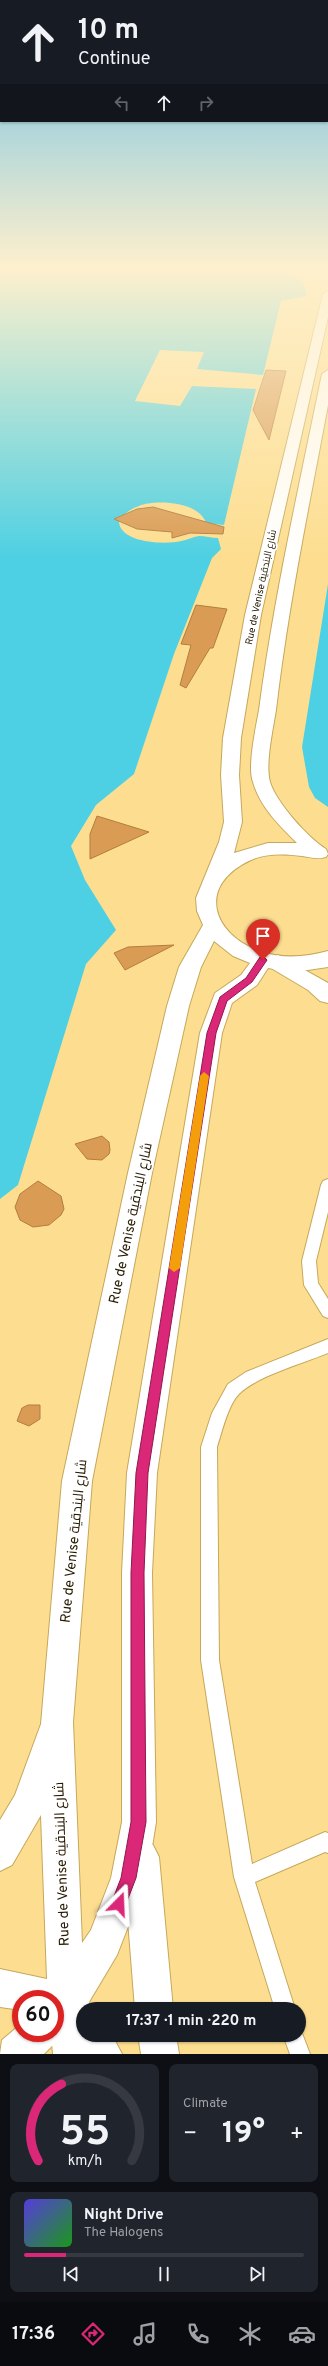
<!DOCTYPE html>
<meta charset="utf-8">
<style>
body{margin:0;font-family:Overpass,Cairo,sans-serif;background:#20242c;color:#f1f3f6;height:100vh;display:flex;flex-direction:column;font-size:15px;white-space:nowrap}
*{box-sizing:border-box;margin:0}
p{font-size:13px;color:#9ea1a6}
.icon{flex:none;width:22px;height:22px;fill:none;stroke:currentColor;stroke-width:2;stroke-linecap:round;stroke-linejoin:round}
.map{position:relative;height:2054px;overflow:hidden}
.drawer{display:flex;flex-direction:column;gap:10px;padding:10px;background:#0d0f14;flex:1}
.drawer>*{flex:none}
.top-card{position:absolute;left:0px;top:0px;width:328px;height:122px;box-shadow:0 1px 3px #0004;background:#171b24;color:#f1f3f6;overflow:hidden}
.speed{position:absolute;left:12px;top:1990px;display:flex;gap:8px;font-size:20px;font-weight:700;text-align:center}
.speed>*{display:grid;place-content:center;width:52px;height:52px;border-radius:50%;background:#171b24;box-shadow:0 1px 3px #0004;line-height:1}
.speed .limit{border:6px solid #d22;background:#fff;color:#111}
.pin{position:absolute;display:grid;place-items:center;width:34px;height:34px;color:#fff;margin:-41px -17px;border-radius:50% 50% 50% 0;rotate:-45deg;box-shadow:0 0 4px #0007}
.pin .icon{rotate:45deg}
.me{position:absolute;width:44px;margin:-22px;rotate:21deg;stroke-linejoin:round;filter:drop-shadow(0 0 3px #0008)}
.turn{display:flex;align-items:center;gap:14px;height:84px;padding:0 12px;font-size:18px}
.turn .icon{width:52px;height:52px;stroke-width:2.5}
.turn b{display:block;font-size:28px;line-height:34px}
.lanes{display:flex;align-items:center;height:38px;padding:0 12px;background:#0003;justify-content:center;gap:20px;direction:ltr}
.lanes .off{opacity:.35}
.big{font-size:30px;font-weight:700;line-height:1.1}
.drawer .tile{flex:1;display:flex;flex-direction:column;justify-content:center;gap:6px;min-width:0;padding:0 14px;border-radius:8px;background:#20242c}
.drawer .dial{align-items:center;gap:0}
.dial svg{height:104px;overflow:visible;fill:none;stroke:#363941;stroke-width:7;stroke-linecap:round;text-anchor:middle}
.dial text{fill:#f1f3f6;stroke:none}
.song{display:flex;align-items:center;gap:12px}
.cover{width:48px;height:48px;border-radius:6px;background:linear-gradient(135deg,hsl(250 70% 55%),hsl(120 70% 35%))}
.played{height:4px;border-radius:2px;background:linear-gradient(90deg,#db2777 15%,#363941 15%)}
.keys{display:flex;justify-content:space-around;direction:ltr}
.heat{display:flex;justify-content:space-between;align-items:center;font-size:22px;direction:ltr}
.drawer .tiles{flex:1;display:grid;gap:10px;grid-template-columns:1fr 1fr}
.tile:last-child{grid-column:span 2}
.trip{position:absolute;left:76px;top:2002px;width:230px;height:40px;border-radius:20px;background:#171b24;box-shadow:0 1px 3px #0004;font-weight:700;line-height:40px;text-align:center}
.tabs{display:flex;height:64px;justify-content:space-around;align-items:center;background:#090b0e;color:#9ea1a6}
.tabs .icon{width:28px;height:28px}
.tabs .selected{color:#db2777}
.tabs b{font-size:18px;color:#f1f3f6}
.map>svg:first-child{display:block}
</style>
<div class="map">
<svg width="328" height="2054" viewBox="0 0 328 2054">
<rect width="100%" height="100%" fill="#fdde90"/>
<!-- water -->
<path fill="#4dd0e3" d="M0,271H284L303,281L307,296L281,301L263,375L197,369L204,352L160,350L135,401L180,406L192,386L256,389L224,525L206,523C200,502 156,499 139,506C130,509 124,514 119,521C119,543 165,545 181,541C187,540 193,537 199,536C205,536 212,538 218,538L221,549L212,558L174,654L134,774L96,805L71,846L85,880L116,930L86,964L18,1185L0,1199Z
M328,584V807L315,798L309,787L302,747Z"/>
<!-- building -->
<path fill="#da9c55" stroke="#b27d3f" d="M266,370L286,371L269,440L253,410Z
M153,507L224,527L223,534L190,533L172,538V532L137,529L114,519L137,509Z
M196,605L227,609L213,648H210L186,688L180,685L191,645L181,644Z
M97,816L149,832L90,859V834Z
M174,945L125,970L114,953L128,947Z
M102,1136L109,1142L110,1150L109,1154L102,1160L87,1159L75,1144Z
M38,1181L61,1196L64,1209L61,1215L49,1225L33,1227L20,1220L15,1207L20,1194Z
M28,1405H40V1419L29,1426L17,1421L22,1408Z"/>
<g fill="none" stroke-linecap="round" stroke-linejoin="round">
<defs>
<path id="service" d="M328,1179V1212L316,1261L318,1283L328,1299V1318L323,1316L304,1285L302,1261L321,1185L323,1181Z
M328,1339V1353C304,1363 257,1376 239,1394C228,1405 222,1432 217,1447L219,1660L252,1864L325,1832L328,1833V1853L325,1852L255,1882L295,2009H275L234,1877L201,1660V1447L212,1413L228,1384L246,1372Z
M299,2027L300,2028L310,2054H290L283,2035H299Z"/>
<path id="minor" d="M278,955L328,983V1003L320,1001L308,990L271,968L268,963L271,958Z"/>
<path id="secondary" d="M141,1839L153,1845L159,1857L173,2009H135L123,1857L129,1845Z
M67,1992L80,1998L85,2009H83V2035H89L91,2054H53L51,2033H55V1999H53Z
M138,2035H176L179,2054H141Z"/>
<path id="primary" d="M323,271H328V275L324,274Z
M328,291V317L261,615L241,738L239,775L242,822L234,853L268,843H297C279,825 260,807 253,782C247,767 256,727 259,710C274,597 299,486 322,374L328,370V405C309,506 288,607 276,710C273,729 265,764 270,782C276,802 308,838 326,849L328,854L326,857C317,860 311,857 302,856C285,854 267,853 251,860C196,885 211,935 262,952C284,959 306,957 328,951V967L294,972L268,968L257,985L232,1003L222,1033L157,1473L152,1573L156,1822L147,1878L117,1955L89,2002L94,2009H83V2035H112L122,2054H80L64,2031L58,2034L52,2046L44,2054H0L2,2040L21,2024V2033H55V1999H21V2010L0,2007V1969L47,1979L41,1815L12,1865L0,1871V1820L15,1795L41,1724L62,1481L128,1173L167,1006L179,967L203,925L197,911L196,898L219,842L224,822L221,775L223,738L245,615L323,294ZM214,941L233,956L250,963L241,975L215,993L200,1033L127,1473L122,1573V1822L111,1878L91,1930L82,1943L73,1722L92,1481L152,1173L189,1006L201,967Z"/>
</defs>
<!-- service casing -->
<use href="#service" stroke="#c6a85b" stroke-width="2"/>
<!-- minor casing -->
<use href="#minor" stroke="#c6a85b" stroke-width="2"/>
<!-- secondary casing -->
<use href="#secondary" stroke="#c6a85b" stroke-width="2"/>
<!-- primary casing -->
<use href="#primary" stroke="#c6a85b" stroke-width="2"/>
<!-- service -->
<use href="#service" fill="#fff" fill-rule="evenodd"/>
<!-- minor -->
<use href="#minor" fill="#fff" fill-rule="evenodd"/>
<!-- secondary -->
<use href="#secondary" fill="#fff" fill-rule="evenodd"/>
<!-- primary -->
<use href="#primary" fill="#fff" fill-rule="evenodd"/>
</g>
<!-- sky -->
<linearGradient id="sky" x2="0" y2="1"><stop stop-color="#6abfe6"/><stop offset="0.48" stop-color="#fef0cd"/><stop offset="1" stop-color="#fef0cd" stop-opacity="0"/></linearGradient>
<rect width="328" height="559" fill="url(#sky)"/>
<!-- route -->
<path fill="#db2777" stroke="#8e194d" d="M263,956L267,960L252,982L227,1001L216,1033L148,1473L144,1573L146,1822L136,1878L124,1909L119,1911L113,1909L111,1904L121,1878L131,1822V1573L136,1473L207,1033L220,997L246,978L260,957Z"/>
<!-- slow -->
<path fill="#f59e0b" d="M204,1072L209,1076L180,1268L174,1272L169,1268L200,1076Z"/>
<g text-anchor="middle" stroke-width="4" stroke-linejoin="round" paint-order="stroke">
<!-- far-street labels -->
<g font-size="10" fill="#251900" stroke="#fff">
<text transform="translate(260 587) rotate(-78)" y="4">Rue de Venise شارع البندقية</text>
</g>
<!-- near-street labels -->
<g font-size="14" fill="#251900" stroke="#fff">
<text transform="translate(130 1223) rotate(-78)" y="5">Rue de Venise شارع البندقية</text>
<text transform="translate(73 1541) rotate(-84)" y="5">Rue de Venise شارع البندقية</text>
<text transform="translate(61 1864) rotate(-92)" y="5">Rue de Venise شارع البندقية</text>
</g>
</g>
</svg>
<div class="speed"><div class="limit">60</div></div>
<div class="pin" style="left:263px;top:960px;background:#d93025"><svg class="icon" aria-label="arrive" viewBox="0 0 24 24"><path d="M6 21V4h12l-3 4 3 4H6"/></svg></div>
<svg class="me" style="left:119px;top:1904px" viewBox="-20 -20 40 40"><path d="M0-17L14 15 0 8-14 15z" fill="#db2777" stroke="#fff" stroke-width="4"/></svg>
<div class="trip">17:37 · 1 min · 220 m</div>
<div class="top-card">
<div class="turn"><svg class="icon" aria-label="ahead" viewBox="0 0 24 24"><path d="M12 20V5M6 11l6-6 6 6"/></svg><div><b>10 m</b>Continue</div></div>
<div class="lanes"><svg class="icon off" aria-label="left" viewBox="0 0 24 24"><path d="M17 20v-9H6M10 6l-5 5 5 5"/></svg><svg class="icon" aria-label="ahead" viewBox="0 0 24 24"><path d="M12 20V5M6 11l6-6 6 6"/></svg><svg class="icon off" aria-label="right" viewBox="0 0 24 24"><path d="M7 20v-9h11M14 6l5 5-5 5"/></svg></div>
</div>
</div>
<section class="drawer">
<div class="tiles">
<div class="tile dial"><svg viewBox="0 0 100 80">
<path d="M14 69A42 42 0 1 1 86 69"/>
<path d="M14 69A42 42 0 0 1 32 10" stroke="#db2777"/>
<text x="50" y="56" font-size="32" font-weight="700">55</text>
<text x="50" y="72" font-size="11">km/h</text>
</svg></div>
<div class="tile"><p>Climate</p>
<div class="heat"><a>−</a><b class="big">19°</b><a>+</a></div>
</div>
<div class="tile">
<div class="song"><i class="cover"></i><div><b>Night Drive</b><p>The Halogens</p></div></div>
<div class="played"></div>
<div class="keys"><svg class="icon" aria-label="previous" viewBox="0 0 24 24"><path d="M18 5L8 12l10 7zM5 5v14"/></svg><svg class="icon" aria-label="pause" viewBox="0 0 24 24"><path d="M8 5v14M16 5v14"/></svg><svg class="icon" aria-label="next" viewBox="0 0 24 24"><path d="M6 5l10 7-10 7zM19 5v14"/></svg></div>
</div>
</div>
</section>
<nav class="tabs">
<b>17:36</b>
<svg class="icon selected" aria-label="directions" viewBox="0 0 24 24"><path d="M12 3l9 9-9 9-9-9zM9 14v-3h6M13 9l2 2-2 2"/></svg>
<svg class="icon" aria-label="music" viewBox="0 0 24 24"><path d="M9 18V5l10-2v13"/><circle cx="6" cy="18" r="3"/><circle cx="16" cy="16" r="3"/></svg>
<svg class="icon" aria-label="phone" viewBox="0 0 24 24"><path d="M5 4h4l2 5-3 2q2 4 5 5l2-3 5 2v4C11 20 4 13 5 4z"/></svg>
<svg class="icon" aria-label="climate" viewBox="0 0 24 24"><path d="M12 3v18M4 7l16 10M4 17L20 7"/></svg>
<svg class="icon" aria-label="car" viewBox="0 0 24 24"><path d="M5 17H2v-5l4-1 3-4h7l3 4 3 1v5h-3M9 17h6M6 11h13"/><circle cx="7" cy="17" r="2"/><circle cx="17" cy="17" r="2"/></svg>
</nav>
